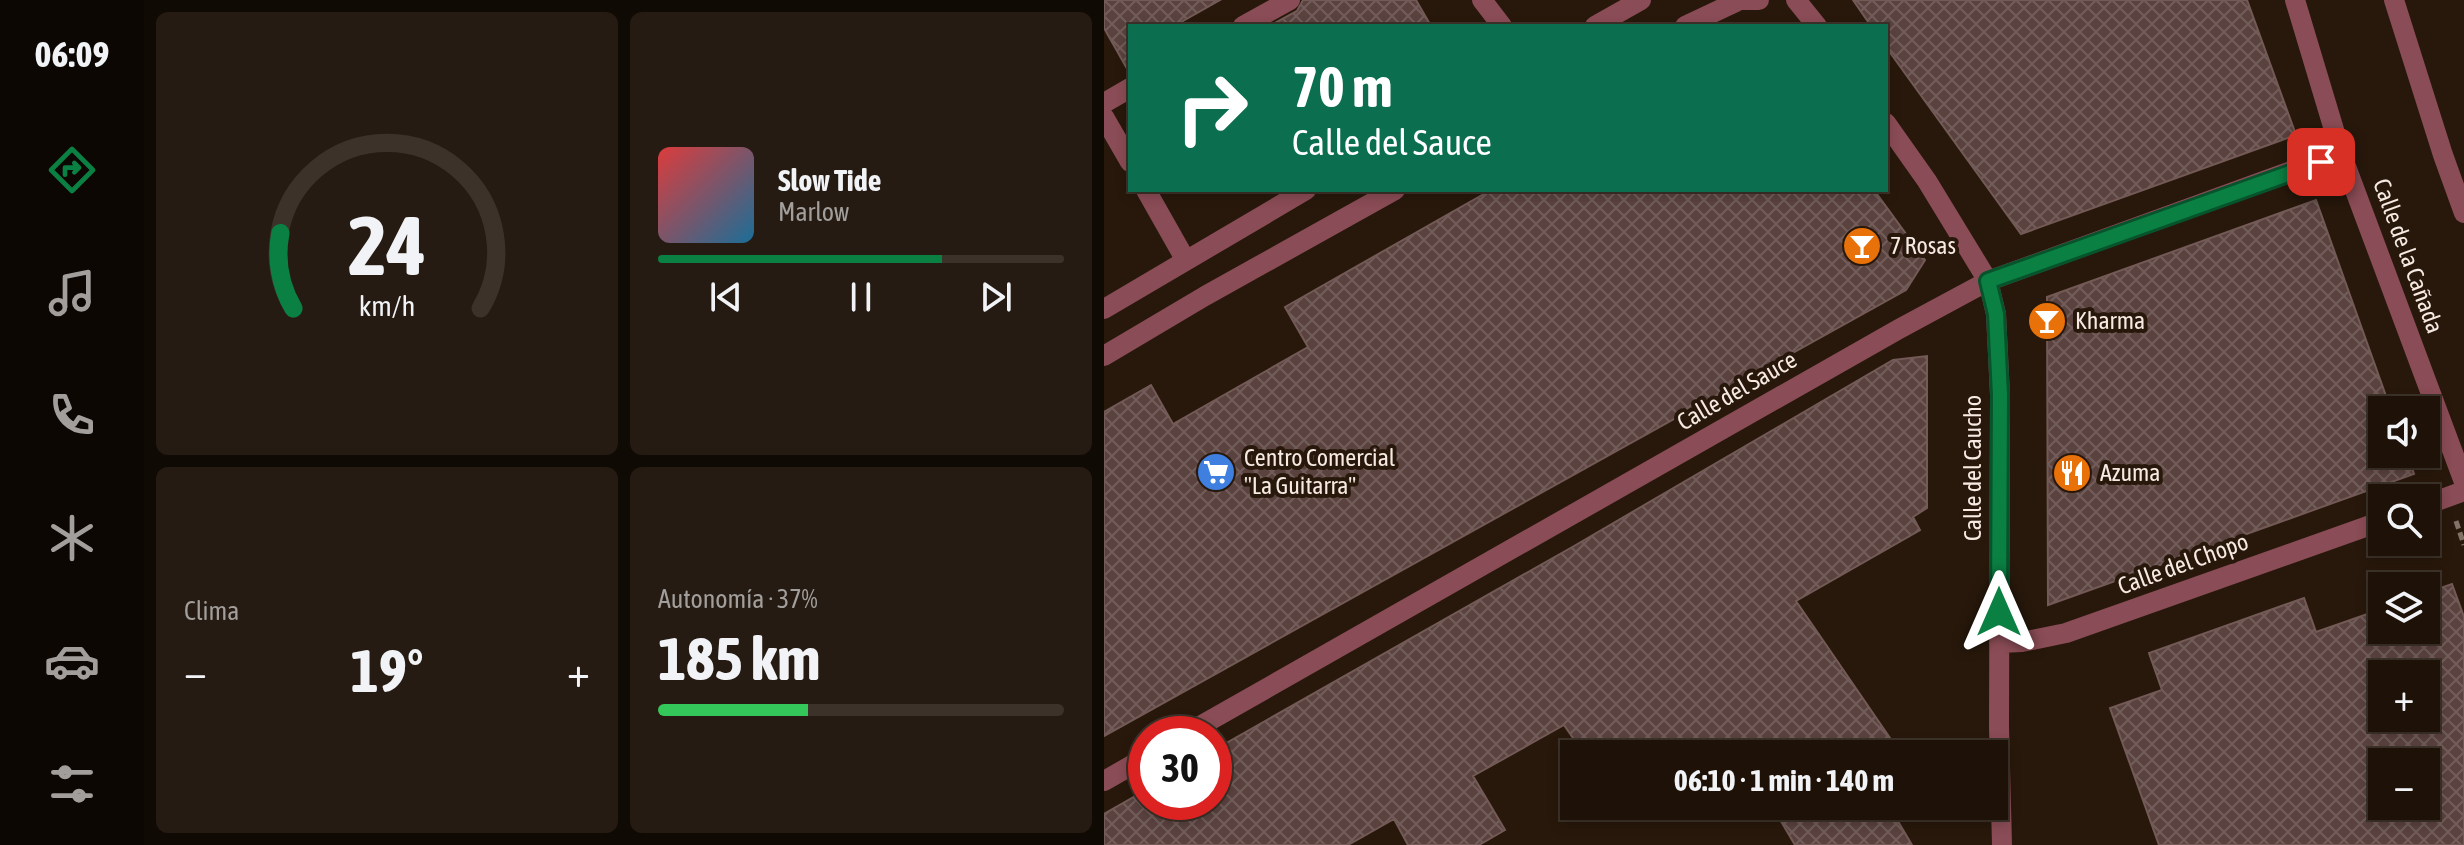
<!DOCTYPE html>
<html lang="es">
<meta charset="utf-8">
<style>
body{margin:0;font-family:"Asap Condensed",sans-serif;background:#261b12;color:#f1f3f6;height:100vh;display:flex;flex-direction:column;font-size:30px;white-space:nowrap}
*{box-sizing:border-box;margin:0}
p{font-size:26px;color:#a19e9c}
.icon{flex:none;width:44px;height:44px;fill:none;stroke:currentColor;stroke-width:2;stroke-linecap:round;stroke-linejoin:round}
.map{position:relative;flex:1;overflow:hidden}
.side{display:flex;flex-direction:column;gap:12px;padding:12px;background:#100a04;width:960px}
.side>*{flex:none}
.top-card{position:absolute;left:24px;top:24px;width:760px;height:168px;border-radius:0px;box-shadow:0 4px 12px #0003,0 0 0 2px #3c3229;background:#0b6e4f;color:#fff;overflow:hidden}
.fabs{position:absolute;left:1264px;top:396px;display:grid;gap:16px}
.fabs a{display:grid;place-items:center;width:72px;height:72px;border-radius:0px;background:#1e1208;box-shadow:0 4px 12px #0003,0 0 0 2px #3c3229;font-size:40px}
.speed{position:absolute;left:24px;top:716px;display:flex;gap:16px;font-size:40px;font-weight:700;text-align:center}
.speed>*{display:grid;place-content:center;width:104px;height:104px;border-radius:50%;background:#1e1208;box-shadow:0 4px 12px #0003,0 0 0 2px #3c3229;line-height:1}
.speed .limit{border:12px solid #d22;background:#fff;color:#111}
.pin{position:absolute;display:grid;place-items:center;width:68px;height:68px;color:#fff;margin:-34px;border-radius:16px;box-shadow:0 4px 12px #0006}
.me{position:absolute;width:88px;margin:-44px;rotate:0deg;stroke-linejoin:round;filter:drop-shadow(0 0 6px #0008)}
.turn{display:flex;align-items:center;gap:28px;height:168px;padding:0 32px;font-size:36px}
.turn .icon{width:104px;height:104px;stroke-width:2.5}
.turn b{display:block;font-size:56px;line-height:68px}
.big{font-size:60px;font-weight:700;line-height:1.1}
.side .tile{flex:1;display:flex;flex-direction:column;justify-content:center;gap:12px;min-width:0;padding:0 28px;border-radius:12px;background:#261b12}
.side .dial{align-items:center;gap:0}
.dial svg{height:208px;overflow:visible;fill:none;stroke:#3c3229;stroke-width:7;stroke-linecap:round;text-anchor:middle}
.dial text{fill:#f1f3f6;stroke:none}
.song{display:flex;align-items:center;gap:24px}
.cover{width:96px;height:96px;border-radius:12px;background:linear-gradient(135deg,hsl(0 70% 55%),hsl(200 70% 35%))}
.played{height:8px;border-radius:4px;background:linear-gradient(90deg,#0b8043 70%,#3c3229 70%)}
.keys{display:flex;justify-content:space-around;direction:ltr}
.heat{display:flex;justify-content:space-between;align-items:center;font-size:44px;direction:ltr}
.charge{height:12px;border-radius:6px;background:linear-gradient(90deg,#34c759 37%,#3c3229 0)}
.side .tiles{flex:1;display:grid;gap:12px;grid-template-columns:repeat(2,1fr)}
.trip{position:absolute;left:456px;top:740px;width:448px;height:80px;border-radius:0px;background:#1e1208;box-shadow:0 4px 12px #0003,0 0 0 2px #3c3229;font-weight:700;line-height:80px;text-align:center}
main{display:flex;flex:1;min-height:0}
.menu{display:flex;flex-direction:column;width:144px;justify-content:space-around;align-items:center;background:#0c0703;color:#a19e9c}
.menu .icon{width:56px;height:56px}
.menu .active{color:#0b8043}
.menu b{font-size:36px;color:#f1f3f6}
.map>svg:first-child{display:block}
</style>
<main>
<nav class="menu">
<b>06:09</b>
<svg class="icon active" aria-label="directions" viewBox="0 0 24 24"><path d="M12 3l9 9-9 9-9-9zM9 14v-3h6M13 9l2 2-2 2"/></svg>
<svg class="icon" aria-label="music" viewBox="0 0 24 24"><path d="M9 18V5l10-2v13"/><circle cx="6" cy="18" r="3"/><circle cx="16" cy="16" r="3"/></svg>
<svg class="icon" aria-label="phone" viewBox="0 0 24 24"><path d="M5 4h4l2 5-3 2q2 4 5 5l2-3 5 2v4C11 20 4 13 5 4z"/></svg>
<svg class="icon" aria-label="climate" viewBox="0 0 24 24"><path d="M12 3v18M4 7l16 10M4 17L20 7"/></svg>
<svg class="icon" aria-label="car" viewBox="0 0 24 24"><path d="M5 17H2v-5l4-1 3-4h7l3 4 3 1v5h-3M9 17h6M6 11h13"/><circle cx="7" cy="17" r="2"/><circle cx="17" cy="17" r="2"/></svg>
<svg class="icon" aria-label="filters" viewBox="0 0 24 24"><path d="M4 7h16M4 17h16"/><circle cx="9" cy="7" r="2"/><circle cx="15" cy="17" r="2"/></svg>
</nav>
<section class="side">
<div class="tiles">
<div class="tile dial"><svg viewBox="0 0 100 80">
<path d="M14 69A42 42 0 1 1 86 69"/>
<path d="M14 69A42 42 0 0 1 9 40" stroke="#0b8043"/>
<text x="50" y="56" font-size="32" font-weight="700">24</text>
<text x="50" y="72" font-size="11">km/h</text>
</svg></div>
<div class="tile">
<div class="song"><i class="cover"></i><div><b>Slow Tide</b><p>Marlow</p></div></div>
<div class="played"></div>
<div class="keys"><svg class="icon" aria-label="previous" viewBox="0 0 24 24"><path d="M18 5L8 12l10 7zM5 5v14"/></svg><svg class="icon" aria-label="pause" viewBox="0 0 24 24"><path d="M8 5v14M16 5v14"/></svg><svg class="icon" aria-label="next" viewBox="0 0 24 24"><path d="M6 5l10 7-10 7zM19 5v14"/></svg></div>
</div>
<div class="tile"><p>Clima</p>
<div class="heat"><a>−</a><b class="big">19°</b><a>+</a></div>
</div>
<div class="tile"><p>Autonomía · 37%</p><b class="big">185 km</b><div class="charge"></div></div>
</div>
</section>
<div class="map">
<svg width="1360" height="845" viewBox="0 0 1360 845">
<defs>
<pattern id="building-cross-hatch" width="8" height="8" patternUnits="userSpaceOnUse" patternTransform="scale(2)"><rect width="8" height="8" fill="#5a423f"/><path d="M0 0l8 8M0 8l8-8" fill="none" stroke="#725d5a"/></pattern>
</defs>
<rect width="100%" height="100%" fill="#28180b"/>
<!-- building -->
<path fill="url(#building-cross-hatch)" stroke="#735a56" stroke-width="2" fill-rule="evenodd" d="M0,0H116L70,26H26V74L0,28Z
M199,0H312L327,26H171L169,24L193,11Z
M749,0H1143L1192,135L917,234L782,47V26H767Z
M387,190H770L821,260L802,290L0,736V412L47,385L69,424L204,347L181,307Z
M1212,200L1287,410H1278V454H1303L1310,474L944,605L943,297Z
M823,356V508L809,517L816,530L692,601L797,754H480L460,725L369,776L401,830L375,845H304L290,819L244,845H0V814L42,790V802H110V750L470,546L789,360Z
M1348,584L1360,617V845H1055L1006,708L1058,690L1045,653L1200,598L1212,632L1278,609V630H1322V593ZM1278,674H1322V718H1278ZM1278,762H1322V806H1278Z
M668,806H785L808,845H691Z"/>
<g fill="none" stroke-linecap="round" stroke-linejoin="round">
<!-- path -->
<path stroke="#807267" stroke-width="5" stroke-dasharray="8 4" stroke-linecap="butt" d="M1352,521L1360,545"/>
<!-- pedestrian -->
<path stroke="#8a4c56" stroke-width="20" d="M0,117L26,162
M42,190L81,259"/>
<!-- minor -->
<path stroke="#8a4c56" stroke-width="20" d="M378,0L398,26
M692,0L713,26
M1191,0L1237,153L1360,482
M1290,0L1339,155L1360,213
M139,26L186,0
M0,103L26,88
M782,123L823,181L884,281L892,314L896,395L895,727L898,845
M1322,505L1360,491
M895,643L918,642L962,633L1278,521
M82,734L795,329L884,281L1237,153
M0,781L42,757"/>
<!-- tertiary -->
<path stroke="#8a4c56" stroke-width="20" d="M628,0H655
M491,26L537,0
M581,26L632,2
M0,309L202,190
M0,356L101,296L291,190"/>
</g>
<g fill="none" stroke-linecap="round" stroke-linejoin="round">
<defs>
<path id="route" d="M895,612L896,395L892,314L884,281L1217,162"/>
</defs>
<!-- route casing -->
<use href="#route" stroke="#07532c" stroke-width="20"/>
<!-- route -->
<use href="#route" stroke="#0b8043" stroke-width="14"/>
</g>
<!-- icons -->
<defs>
<symbol id="bar-disc" viewBox="-11 -11 22 22"><circle r="9.5" fill="#e8710a" stroke="#28180b"/><path d="M-6-5H6L.8 .8V4.5H3.5V6h-7V4.5H-.8V.8Z" fill="#fff"/></symbol>
<symbol id="supermarket-disc" viewBox="-11 -11 22 22"><circle r="9.5" fill="#3f7fe0" stroke="#28180b"/><path d="M-6-5.5h2.5l.6 2H6L4.5 2H-2.5L-4.4-4H-6ZM-1.5 3.2a1.3 1.3 0 1 0 .1 0ZM3 3.2a1.3 1.3 0 1 0 .1 0Z" fill="#fff"/></symbol>
<symbol id="restaurant-disc" viewBox="-11 -11 22 22"><circle r="9.5" fill="#e8710a" stroke="#28180b"/><path d="M-5-6h1v4h1v-4h1v4h1v-4h1v5L-1.5 .5V6h-2V.5L-5-1ZM5-6V6H3V1.5H1.5Q1.5-4 5-6Z" fill="#fff"/></symbol>
</defs>
<g fill-rule="evenodd">
<use href="#bar-disc" x="736" y="224" width="44" height="44"/>
<use href="#bar-disc" x="921" y="299" width="44" height="44"/>
<use href="#supermarket-disc" x="90" y="450" width="44" height="44"/>
<use href="#restaurant-disc" x="946" y="451" width="44" height="44"/>
</g>
<g text-anchor="middle" stroke-width="8" stroke-linejoin="round" paint-order="stroke">
<!-- poi labels -->
<g font-size="24" fill="#f6eae2" stroke="#28180b" text-anchor="start">
<text x="786" y="254">7 Rosas</text>
<text x="971" y="329">Kharma</text>
<text x="140" y="466">Centro Comercial<tspan x="140" dy="28">"La Guitarra"</tspan></text>
<text x="996" y="481">Azuma</text>
</g>
<!-- street labels -->
<g font-size="24" fill="#f6eae2" stroke="#28180b">
<text transform="translate(1304 256) rotate(70)" y="8">Calle de la Cañada</text>
<text transform="translate(633 391) rotate(-30)" y="8">Calle del Sauce</text>
<text transform="translate(869 468) rotate(-90)" y="8">Calle del Caucho</text>
<text transform="translate(1079 564) rotate(-20)" y="8">Calle del Chopo</text>
</g>
</g>
</svg>
<div class="fabs">
<a><svg class="icon" aria-label="sound" viewBox="0 0 24 24"><path d="M4 9h4l5-4v14l-5-4H4zM17 9q2 3 0 6"/></svg></a>
<a><svg class="icon" aria-label="search" viewBox="0 0 24 24"><circle cx="10" cy="10" r="6"/><path d="M15 15l6 6"/></svg></a>
<a><svg class="icon" aria-label="layers" viewBox="0 0 24 24"><path d="M12 4l9 5-9 5-9-5zM3 14l9 5 9-5"/></svg></a>
<a>+</a>
<a>−</a>
</div>
<div class="speed"><div class="limit">30</div></div>
<div class="pin" style="left:1217px;top:162px;background:#d93025"><svg class="icon" aria-label="arrive" viewBox="0 0 24 24"><path d="M6 21V4h12l-3 4 3 4H6"/></svg></div>
<svg class="me" style="left:895px;top:612px" viewBox="-20 -20 40 40"><path d="M0-17L14 15 0 8-14 15z" fill="#0b8043" stroke="#fff" stroke-width="4"/></svg>
<div class="trip">06:10 · 1 min · 140 m</div>
<div class="top-card">
<div class="turn"><svg class="icon" aria-label="right" viewBox="0 0 24 24"><path d="M7 20v-9h11M14 6l5 5-5 5"/></svg><div><b>70 m</b>Calle del Sauce</div></div>
</div>
</div>
</main>
